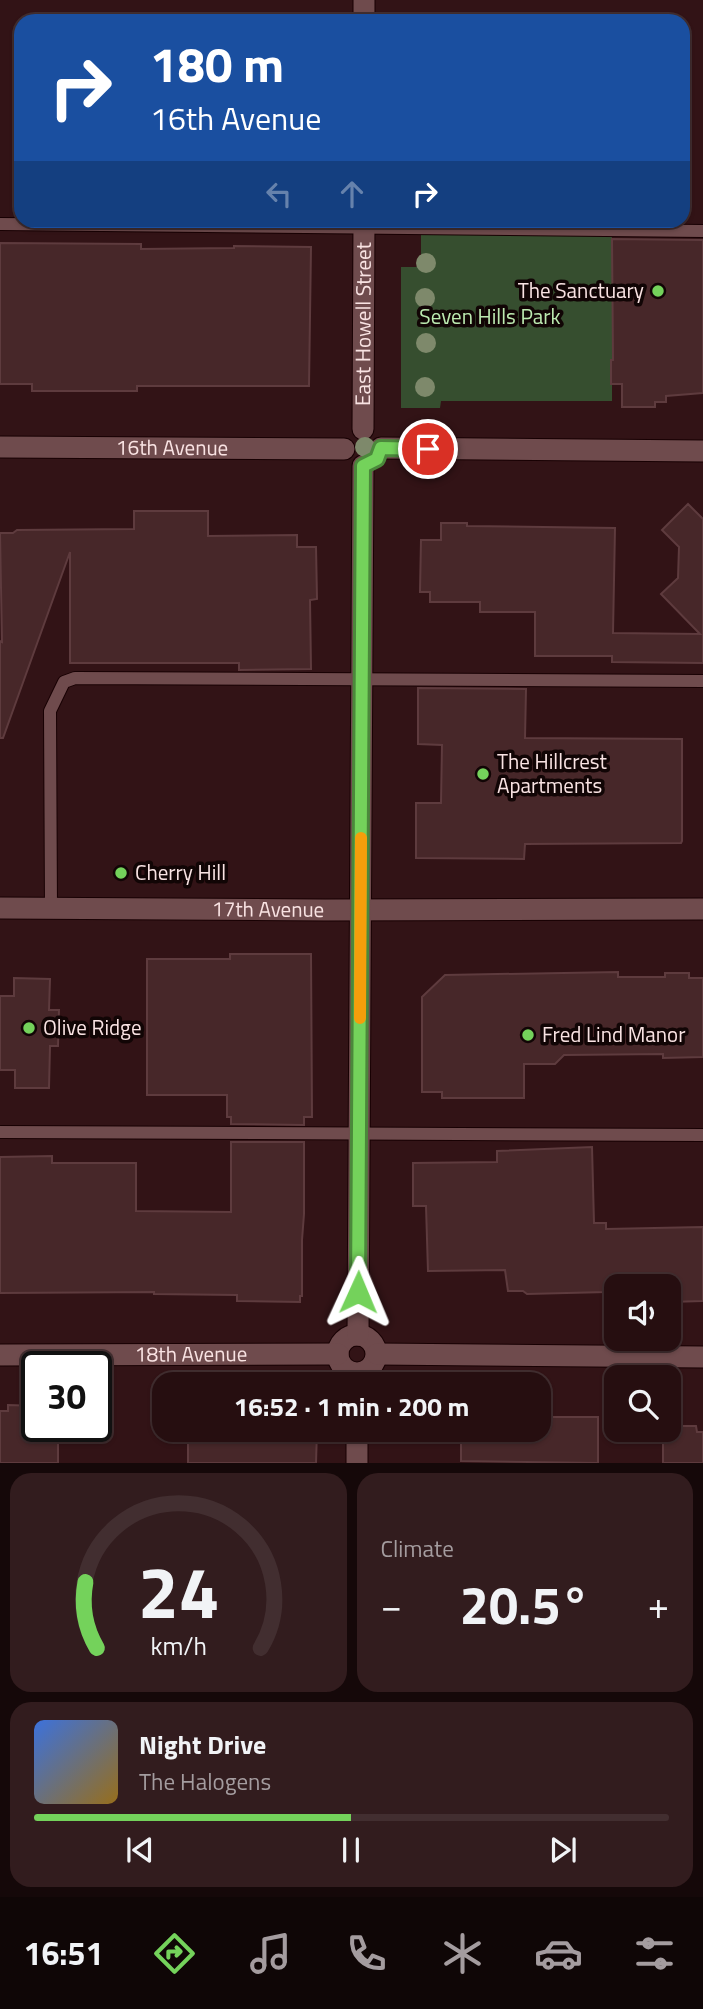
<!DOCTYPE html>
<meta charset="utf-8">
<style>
body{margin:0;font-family:"Titillium Web",sans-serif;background:#321c1e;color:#f1f3f6;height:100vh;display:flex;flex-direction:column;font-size:26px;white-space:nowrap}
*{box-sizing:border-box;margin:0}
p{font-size:23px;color:#a49c9f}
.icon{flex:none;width:38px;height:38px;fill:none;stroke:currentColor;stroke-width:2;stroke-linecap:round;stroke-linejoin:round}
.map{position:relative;height:1463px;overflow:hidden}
.drawer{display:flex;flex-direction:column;gap:10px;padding:10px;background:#150809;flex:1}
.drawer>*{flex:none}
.guide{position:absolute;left:14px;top:14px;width:676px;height:214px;border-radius:21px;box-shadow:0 2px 5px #0004,0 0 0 2px #422e30;background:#1a4fa0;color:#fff;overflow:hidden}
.controls{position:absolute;left:604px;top:1274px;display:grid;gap:14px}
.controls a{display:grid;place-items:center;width:77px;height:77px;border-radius:14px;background:#260e10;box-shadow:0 2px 5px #0004,0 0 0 2px #422e30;font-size:35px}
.speed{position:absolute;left:21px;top:1351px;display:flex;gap:14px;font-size:35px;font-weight:700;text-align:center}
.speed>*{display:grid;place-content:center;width:91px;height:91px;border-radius:50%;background:#260e10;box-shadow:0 2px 5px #0004,0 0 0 2px #422e30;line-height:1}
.speed .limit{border:4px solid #111;border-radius:10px;background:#fff;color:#111}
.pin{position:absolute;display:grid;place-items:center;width:60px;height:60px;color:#fff;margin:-30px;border:4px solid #fff;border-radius:50%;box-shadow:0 2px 7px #0007}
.me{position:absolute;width:77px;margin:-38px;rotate:1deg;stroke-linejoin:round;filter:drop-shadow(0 0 5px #0008)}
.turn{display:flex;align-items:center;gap:24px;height:147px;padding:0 21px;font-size:32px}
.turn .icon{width:91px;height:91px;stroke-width:2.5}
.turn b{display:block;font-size:49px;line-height:60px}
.lanes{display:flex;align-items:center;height:66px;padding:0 21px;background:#0003;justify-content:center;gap:35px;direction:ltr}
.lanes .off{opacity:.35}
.big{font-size:52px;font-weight:700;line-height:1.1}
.drawer .tile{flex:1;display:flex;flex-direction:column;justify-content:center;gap:10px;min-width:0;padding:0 24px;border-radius:21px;background:#321c1e}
.drawer .dial{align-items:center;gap:0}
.dial svg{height:182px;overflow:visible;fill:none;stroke:#422e30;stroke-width:7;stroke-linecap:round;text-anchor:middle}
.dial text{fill:#f1f3f6;stroke:none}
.song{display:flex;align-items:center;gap:21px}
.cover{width:84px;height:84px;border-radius:10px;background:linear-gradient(135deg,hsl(220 70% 55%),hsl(40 70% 35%))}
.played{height:7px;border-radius:4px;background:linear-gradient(90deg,#74d25b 50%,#422e30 50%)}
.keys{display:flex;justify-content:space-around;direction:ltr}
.heat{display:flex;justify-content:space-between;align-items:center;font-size:38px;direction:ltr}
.drawer .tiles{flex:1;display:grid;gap:10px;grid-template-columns:1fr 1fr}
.tile:last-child{grid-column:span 2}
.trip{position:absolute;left:152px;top:1372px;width:399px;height:70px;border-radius:21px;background:#260e10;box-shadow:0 2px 5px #0004,0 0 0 2px #422e30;font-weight:700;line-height:70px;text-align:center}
.dock{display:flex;height:112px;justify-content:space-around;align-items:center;background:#0f0606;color:#a49c9f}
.dock .icon{width:49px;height:49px}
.dock .selected{color:#74d25b}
.dock b{font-size:32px;color:#f1f3f6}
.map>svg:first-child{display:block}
</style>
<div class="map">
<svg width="703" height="1463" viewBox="0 0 703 1463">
<rect width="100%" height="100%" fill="#321316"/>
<!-- green -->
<path fill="#364e2f" d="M421,233L612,234V401H441L440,408H401V267H421Z"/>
<!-- building -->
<path fill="#472729" stroke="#5e3b3e" stroke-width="2" d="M612,239L703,240V393L666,396V402H655V407H622V384H611V360H613Z
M0,243L141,244V249L234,248V246L311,247L309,386H137V391H32V384H0Z
M688,504L703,519V663L612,662V656H535V612H480V602H430V592H420L421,540H441V523H467V526L615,528L613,633L700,634L661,594L678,578L679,547L662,530Z
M134,511H208V536L297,535V547H316L317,599L310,600L311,669L239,670V663H70V552L3,738H0V641L2,642L0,533H13L17,530L134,529Z
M418,688L526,689L525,738L682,739V841L681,843L525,844L524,859L416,858V803H441L442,745L418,744Z
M230,954H311L312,1117H304V1125L231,1124V1117H227V1095H147V959H230Z
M618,972V977H665V973H689V978H703V1057L663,1058V1054L564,1055L555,1064H524V1098H442V1092H422V997L445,975Z
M14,978L50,979L49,1010H59L58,1046H50L49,1088H15V1070H0V996H14Z
M231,1142H304V1214L302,1240V1296H300V1302L237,1301V1295L154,1294V1292L0,1293V1157L52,1156V1163H136V1211L231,1212Z
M592,1147L594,1223H606V1229L703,1227V1301L670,1302V1278L606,1280V1292L527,1294L523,1291H508L505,1270L428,1271L426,1206H413V1163L497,1162V1151Z
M8,1405L37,1406V1426H58V1463H0V1411H8Z
M539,1417H598V1463L461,1461V1436H491V1430H539Z
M668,1426H696L697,1432H703V1463H663V1430H668Z
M188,1430H317L316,1463H188Z"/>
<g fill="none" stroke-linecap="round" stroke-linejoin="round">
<defs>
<path id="lane" d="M0,224L703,231
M51,909L50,711L64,682L75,678L703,681
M0,1132L703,1135"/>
<g id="street">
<path d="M364,0V21"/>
<path id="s1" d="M363,429L364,220"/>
<path id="s2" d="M0,447L344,449"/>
<path d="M381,448L703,451"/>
<path id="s3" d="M0,908L325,910L703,909"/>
<circle cx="357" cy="1354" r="19"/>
<path d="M358,1335L363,466"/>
<path d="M377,1354L703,1357"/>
<path id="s4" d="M0,1355L338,1354"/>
<path d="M357,1430V1463"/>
</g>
</defs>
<!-- lane casing -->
<use href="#lane" stroke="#180103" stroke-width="14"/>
<!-- street casing -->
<use href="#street" stroke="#180103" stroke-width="23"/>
<!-- lane -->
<use href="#lane" stroke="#6f4b4d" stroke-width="12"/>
<!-- street -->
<use href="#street" stroke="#6f4b4d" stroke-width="21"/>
</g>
<!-- trees -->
<g fill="#7e896b">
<circle cx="426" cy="263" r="10"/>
<circle cx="425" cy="298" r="10"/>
<circle cx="426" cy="343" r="10"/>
<circle cx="425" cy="387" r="10"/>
<circle cx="365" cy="447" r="10"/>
</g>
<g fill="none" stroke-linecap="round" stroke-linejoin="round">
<defs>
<path id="route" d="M358,1292L363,466L377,459L381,448L428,449"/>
</defs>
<!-- route casing -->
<use href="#route" stroke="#4b883b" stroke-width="18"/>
<!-- route -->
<use href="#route" stroke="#74d25b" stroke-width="12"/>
<!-- slow -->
<path stroke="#f59e0b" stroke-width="12" d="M360,1018L361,838"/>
</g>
<!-- markers -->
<g fill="#74d25b" stroke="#110505" stroke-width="2.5">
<circle cx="658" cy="291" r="7"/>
<circle cx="483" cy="774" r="7"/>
<circle cx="121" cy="873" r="7"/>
<circle cx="29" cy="1028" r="7"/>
<circle cx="528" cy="1035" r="7"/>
</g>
<g text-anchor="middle" stroke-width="7" stroke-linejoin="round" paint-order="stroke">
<!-- poi labels -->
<g font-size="21" fill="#f9e3e3" stroke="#110505" text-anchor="start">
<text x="644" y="298" text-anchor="end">The Sanctuary</text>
<text x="497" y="769">The Hillcrest<tspan x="497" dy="24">Apartments</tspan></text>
<text x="135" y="880">Cherry Hill</text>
<text x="43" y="1035">Olive Ridge</text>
<text x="542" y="1042">Fred Lind Manor</text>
</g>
<!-- park labels -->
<g font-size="21" fill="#bceab0" stroke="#110505">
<text x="490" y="324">Seven Hills Park</text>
</g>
<!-- street labels -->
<g font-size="21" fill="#f9e3e3" stroke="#110505">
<text dy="7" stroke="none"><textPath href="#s1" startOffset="105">East Howell Street</textPath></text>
<text dy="7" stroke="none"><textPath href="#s2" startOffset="172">16th Avenue</textPath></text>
<text dy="7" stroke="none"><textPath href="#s3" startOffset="268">17th Avenue</textPath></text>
<text dy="7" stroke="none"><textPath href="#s4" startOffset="191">18th Avenue</textPath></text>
</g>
</g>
</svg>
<div class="controls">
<a><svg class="icon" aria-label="sound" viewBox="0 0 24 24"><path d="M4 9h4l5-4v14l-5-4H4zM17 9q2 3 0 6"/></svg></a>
<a><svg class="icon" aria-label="search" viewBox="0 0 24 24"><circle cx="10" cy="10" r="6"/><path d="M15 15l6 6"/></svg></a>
</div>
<div class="speed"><div class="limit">30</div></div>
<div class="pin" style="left:428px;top:449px;background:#d93025"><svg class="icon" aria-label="arrive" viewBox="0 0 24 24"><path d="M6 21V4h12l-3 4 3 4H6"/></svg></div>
<svg class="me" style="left:358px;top:1292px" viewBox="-20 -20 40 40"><path d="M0-17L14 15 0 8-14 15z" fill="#74d25b" stroke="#fff" stroke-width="4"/></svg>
<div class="trip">16:52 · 1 min · 200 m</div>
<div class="guide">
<div class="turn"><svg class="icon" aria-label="right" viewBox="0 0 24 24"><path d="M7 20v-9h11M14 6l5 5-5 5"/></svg><div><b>180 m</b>16th Avenue</div></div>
<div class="lanes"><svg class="icon off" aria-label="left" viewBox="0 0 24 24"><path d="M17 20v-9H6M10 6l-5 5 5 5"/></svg><svg class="icon off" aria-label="ahead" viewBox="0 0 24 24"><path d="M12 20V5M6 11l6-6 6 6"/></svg><svg class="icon" aria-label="right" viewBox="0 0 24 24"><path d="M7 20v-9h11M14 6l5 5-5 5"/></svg></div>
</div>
</div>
<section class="drawer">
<div class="tiles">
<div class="tile dial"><svg viewBox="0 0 100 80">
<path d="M14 69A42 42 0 1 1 86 69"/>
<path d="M14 69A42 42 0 0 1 9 40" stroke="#74d25b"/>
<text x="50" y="56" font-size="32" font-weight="700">24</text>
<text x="50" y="72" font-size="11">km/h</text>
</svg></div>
<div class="tile"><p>Climate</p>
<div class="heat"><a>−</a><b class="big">20.5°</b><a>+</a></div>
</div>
<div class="tile">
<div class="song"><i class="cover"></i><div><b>Night Drive</b><p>The Halogens</p></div></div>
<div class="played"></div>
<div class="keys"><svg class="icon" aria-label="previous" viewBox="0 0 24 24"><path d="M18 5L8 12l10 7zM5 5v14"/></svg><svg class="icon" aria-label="pause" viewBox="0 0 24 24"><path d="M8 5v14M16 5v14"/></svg><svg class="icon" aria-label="next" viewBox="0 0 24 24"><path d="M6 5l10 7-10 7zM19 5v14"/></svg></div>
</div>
</div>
</section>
<nav class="dock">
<b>16:51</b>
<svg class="icon selected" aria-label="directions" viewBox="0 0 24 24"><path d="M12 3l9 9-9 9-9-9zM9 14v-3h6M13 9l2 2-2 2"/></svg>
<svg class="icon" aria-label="music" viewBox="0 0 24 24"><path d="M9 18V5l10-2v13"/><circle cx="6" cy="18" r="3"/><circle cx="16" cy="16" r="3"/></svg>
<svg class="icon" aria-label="phone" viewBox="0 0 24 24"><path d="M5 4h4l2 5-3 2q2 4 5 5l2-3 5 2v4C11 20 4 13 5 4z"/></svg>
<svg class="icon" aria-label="climate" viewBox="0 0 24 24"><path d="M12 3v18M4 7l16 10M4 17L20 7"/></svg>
<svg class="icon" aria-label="car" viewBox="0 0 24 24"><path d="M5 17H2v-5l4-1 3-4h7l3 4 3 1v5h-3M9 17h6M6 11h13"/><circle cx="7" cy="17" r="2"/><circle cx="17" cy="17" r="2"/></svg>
<svg class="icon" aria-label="filters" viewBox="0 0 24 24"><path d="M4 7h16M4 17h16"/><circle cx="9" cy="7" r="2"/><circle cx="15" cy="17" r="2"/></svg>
</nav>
